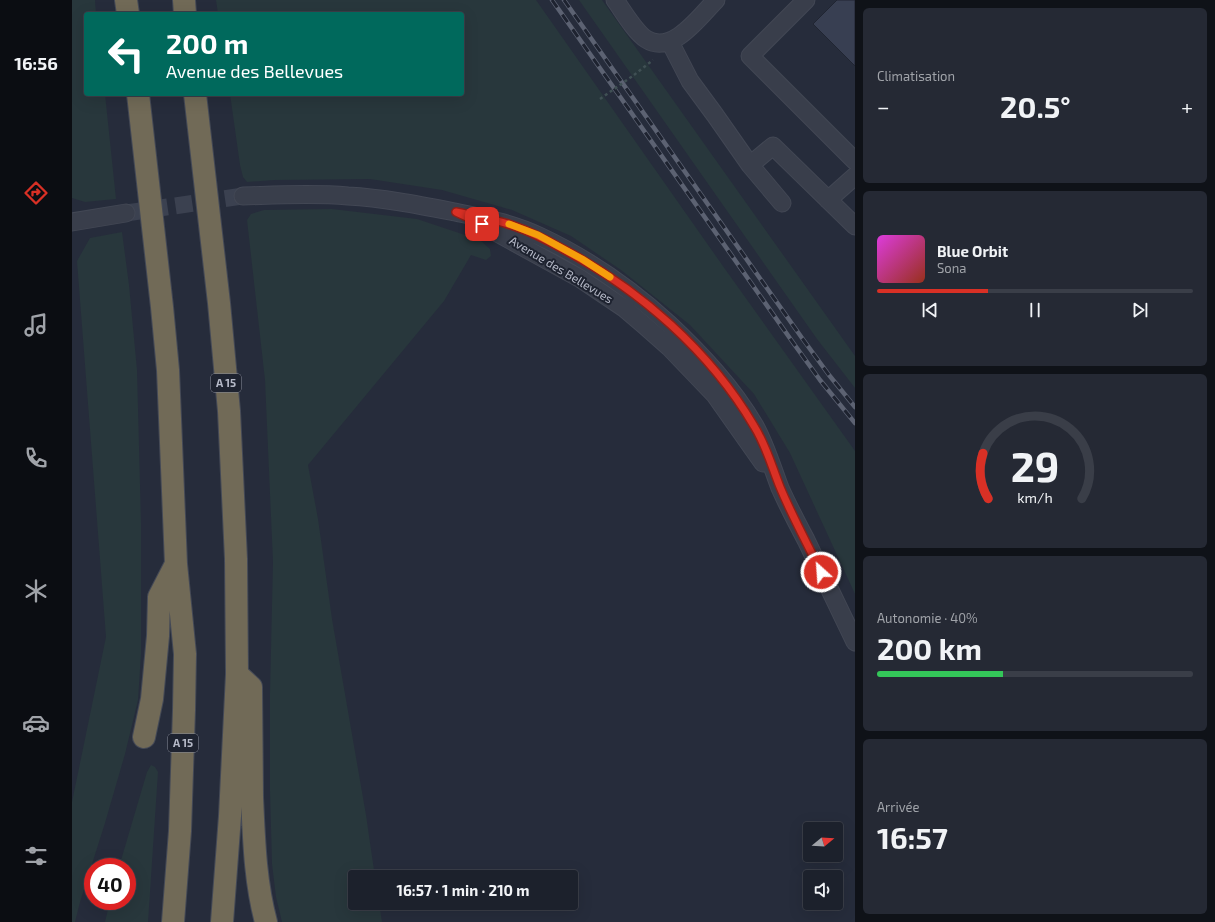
<!DOCTYPE html>
<html lang="fr">
<meta charset="utf-8">
<style>
body{margin:0;font-family:"Exo 2",sans-serif;background:#252934;color:#f1f3f6;height:100vh;display:flex;flex-direction:column;font-size:15px;white-space:nowrap}
*{box-sizing:border-box;margin:0}
p{font-size:13px;color:#a0a3a9}
.icon{flex:none;width:22px;height:22px;fill:none;stroke:currentColor;stroke-width:2;stroke-linecap:round;stroke-linejoin:round}
.map{position:relative;flex:1;overflow:hidden}
.panel{display:flex;flex-direction:column;gap:8px;padding:8px;background:#0f1218;width:360px}
.panel>*{flex:none}
.guide{position:absolute;left:12px;top:12px;width:380px;height:84px;border-radius:4px;box-shadow:0 4px 16px #0002,0 0 0 1px #3a3e48;background:#00695c;color:#fff;overflow:hidden}
.needle{width:26px;rotate:72deg}
.tools{position:absolute;left:731px;top:822px;display:grid;gap:8px}
.tools a{display:grid;place-items:center;width:40px;height:40px;border-radius:4px;background:#1c212c;box-shadow:0 4px 16px #0002,0 0 0 1px #3a3e48;font-size:20px}
.speed{position:absolute;left:12px;top:858px;display:flex;gap:8px;font-size:20px;font-weight:700;text-align:center}
.speed>*{display:grid;place-content:center;width:52px;height:52px;border-radius:50%;background:#1c212c;box-shadow:0 4px 16px #0002,0 0 0 1px #3a3e48;line-height:1}
.speed .limit{border:6px solid #d22;background:#fff;color:#111}
.pin{position:absolute;display:grid;place-items:center;width:34px;height:34px;color:#fff;margin:-17px;border-radius:8px;box-shadow:0 2px 6px #0006}
.me{position:absolute;width:44px;margin:-22px;rotate:334deg;stroke-linejoin:round;filter:drop-shadow(0 0 3px #0008)}
.turn{display:flex;align-items:center;gap:14px;height:84px;padding:0 16px;font-size:18px}
.turn .icon{width:52px;height:52px;stroke-width:2.5}
.turn b{display:block;font-size:28px;line-height:34px}
.big{font-size:30px;font-weight:700;line-height:1.1}
.panel .tile{flex:1;display:flex;flex-direction:column;justify-content:center;gap:6px;min-width:0;padding:0 14px;border-radius:6px;background:#252934}
.panel .dial{align-items:center;gap:0}
.dial svg{height:104px;overflow:visible;fill:none;stroke:#3a3e48;stroke-width:7;stroke-linecap:round;text-anchor:middle}
.dial text{fill:#f1f3f6;stroke:none}
.song{display:flex;align-items:center;gap:12px}
.cover{width:48px;height:48px;border-radius:6px;background:linear-gradient(135deg,hsl(300 70% 55%),hsl(10 70% 35%))}
.played{height:4px;border-radius:2px;background:linear-gradient(90deg,#d93025 35%,#3a3e48 35%)}
.keys{display:flex;justify-content:space-around;direction:ltr}
.heat{display:flex;justify-content:space-between;align-items:center;font-size:22px;direction:ltr}
.charge{height:6px;border-radius:3px;background:linear-gradient(90deg,#34c759 40%,#3a3e48 0)}
.trip{position:absolute;left:276px;top:870px;width:230px;height:40px;border-radius:4px;background:#1c212c;box-shadow:0 4px 16px #0002,0 0 0 1px #3a3e48;font-weight:700;line-height:40px;text-align:center}
main{display:flex;flex:1;min-height:0}
.dock{display:flex;flex-direction:column;width:72px;justify-content:space-around;align-items:center;background:#0b0d12;color:#a0a3a9}
.dock .icon{width:28px;height:28px}
.dock .selected{color:#d93025}
.dock b{font-size:18px;color:#f1f3f6}
.map>svg:first-child{display:block}
</style>
<main>
<nav class="dock">
<b>16:56</b>
<svg class="icon selected" aria-label="directions" viewBox="0 0 24 24"><path d="M12 3l9 9-9 9-9-9zM9 14v-3h6M13 9l2 2-2 2"/></svg>
<svg class="icon" aria-label="music" viewBox="0 0 24 24"><path d="M9 18V5l10-2v13"/><circle cx="6" cy="18" r="3"/><circle cx="16" cy="16" r="3"/></svg>
<svg class="icon" aria-label="phone" viewBox="0 0 24 24"><path d="M5 4h4l2 5-3 2q2 4 5 5l2-3 5 2v4C11 20 4 13 5 4z"/></svg>
<svg class="icon" aria-label="climate" viewBox="0 0 24 24"><path d="M12 3v18M4 7l16 10M4 17L20 7"/></svg>
<svg class="icon" aria-label="car" viewBox="0 0 24 24"><path d="M5 17H2v-5l4-1 3-4h7l3 4 3 1v5h-3M9 17h6M6 11h13"/><circle cx="7" cy="17" r="2"/><circle cx="17" cy="17" r="2"/></svg>
<svg class="icon" aria-label="filters" viewBox="0 0 24 24"><path d="M4 7h16M4 17h16"/><circle cx="9" cy="7" r="2"/><circle cx="15" cy="17" r="2"/></svg>
</nav>
<div class="map">
<svg width="783" height="922" viewBox="0 0 783 922">
<rect width="100%" height="100%" fill="#262c3b"/>
<!-- green -->
<path fill="#28373c" d="M0,0H23L24,14H14V94H33L44,199L13,202L0,198Z
M144,0H464L653,269L783,451V594L718,453L682,394L618,325L549,270L499,236L440,210L370,190L298,179L203,180L175,182L171,177L168,165L158,94H390V14H146Z
M507,0H530L783,356V388L745,339Z
M260,209L345,219L408,240L418,249L419,256L414,260L399,255L372,301L236,465L246,519L260,619L294,815L303,877H283V903H307L310,922H210L204,897L200,864L198,791V693L201,562L193,380L175,220L179,214L192,210Z
M50,232L57,285L65,370L69,523V654L66,700L53,754L33,823L8,902L3,922H0V802L34,637L5,261L18,238Z
M79,765L83,767L86,772L76,922H33L38,901H55V867H47L75,772Z"/>
<!-- building -->
<path fill="#383f52" stroke="#202532" d="M765,0H783V66L741,24Z"/>
<g fill="none" stroke-linecap="round" stroke-linejoin="round">
<!-- minor-tunnel -->
<path stroke="#3b4150" stroke-width="17" stroke-dasharray="17 8" stroke-linecap="butt" d="M54,213L171,196"/>
<defs>
<path id="minor" d="M543,0C551,11 563,32 574,39C600,56 628,16 644,0
M734,0L678,56L783,161
M598,42L618,81L643,115L678,165L710,203
M678,165L701,146L783,226
M171,196C206,195 241,193 276,196C312,198 347,205 383,212C411,218 440,223 467,236C514,258 559,289 597,324C630,355 660,387 683,426C694,446 700,467 708,488C716,506 725,523 734,540C750,574 767,608 783,642
M756,200L783,176
M0,222L54,213
M409,224L509,279L552,308L572,325L597,347L643,395L691,463"/>
<path id="highway" d="M54,0L56,14
M112,0L113,14
M66,94L90,307L96,370L104,564L113,654L112,710L108,831L101,922
M123,94L147,303L157,411L164,559L165,674L158,816L150,922
M165,674L179,687C179,724 180,761 180,797C182,839 183,881 194,922
M72,737L80,699L86,636L87,597L104,564"/>
</defs>
<!-- minor casing -->
<use href="#minor" stroke="#424754" stroke-width="19"/>
<!-- highway casing -->
<use href="#highway" stroke="#444956" stroke-width="24"/>
<!-- path -->
<path stroke="#405054" stroke-width="2.5" stroke-dasharray="3 3" stroke-linecap="butt" d="M562,75L581,60"/>
<!-- minor -->
<use href="#minor" stroke="#393e4b" stroke-width="17"/>
<!-- highway -->
<use href="#highway" stroke="#716a57" stroke-width="22"/>
<defs>
<path id="rail" d="M480,0L722,344L748,380L783,423
M492,0L730,338L757,375L783,407"/>
</defs>
<!-- rail casing -->
<use href="#rail" stroke="#5c6272" stroke-width="4.5"/>
<!-- rail -->
<use href="#rail" stroke="#1e2330" stroke-width="3" stroke-dasharray="9" stroke-linecap="butt"/>
<!-- path-bridge -->
<path stroke="#405054" stroke-width="2.5" stroke-dasharray="3 3" stroke-linecap="butt" d="M528,99L562,75"/>
</g>
<g fill="none" stroke-linecap="round" stroke-linejoin="round">
<defs>
<path id="route" d="M410,224L384,212C403,216 423,219 442,226C460,232 475,240 491,249C568,290 638,351 682,426C694,445 700,467 708,487C720,516 735,543 749,572"/>
</defs>
<!-- route casing -->
<use href="#route" stroke="#8d1f18" stroke-width="10"/>
<!-- route -->
<use href="#route" stroke="#d93025" stroke-width="7"/>
<!-- slow -->
<path stroke="#f59e0b" stroke-width="7" d="M437,224L466,235L510,259L538,277"/>
</g>
<g text-anchor="middle" stroke-width="4" stroke-linejoin="round" paint-order="stroke">
<!-- shield labels -->
<g fill="#1e2330" stroke="#888c9a" stroke-width="1">
<rect x="139" y="374" width="30" height="18" rx="3"/>
<rect x="96" y="734" width="30" height="18" rx="3"/>
</g>
<g font-size="11" font-weight="bold" fill="#b5b9c7">
<text x="154" y="387">A 15</text>
<text x="111" y="747">A 15</text>
</g>
<!-- street labels -->
<g font-size="12" fill="#b5b9c7" stroke="#1e2330">
<text transform="translate(489 270) rotate(31)" y="4">Avenue des Bellevues</text>
</g>
</g>
</svg>
<div class="tools">
<a><svg class="needle" viewBox="-14 -14 28 28"><path d="M0-13l5 13h-10z" fill="#e53935"/><path d="M0 13l5-13h-10z" fill="#a0a3a9"/></svg></a>
<a><svg class="icon" aria-label="sound" viewBox="0 0 24 24"><path d="M4 9h4l5-4v14l-5-4H4zM17 9q2 3 0 6"/></svg></a>
</div>
<div class="speed"><div class="limit">40</div></div>
<div class="pin" style="left:410px;top:224px;background:#d93025"><svg class="icon" aria-label="arrive" viewBox="0 0 24 24"><path d="M6 21V4h12l-3 4 3 4H6"/></svg></div>
<svg class="me" style="left:749px;top:572px" viewBox="-20 -20 40 40"><circle r="17" fill="#d93025" stroke="#fff" stroke-width="3"/><path d="M0-11L8 9 0 5-8 9z" fill="#fff"/></svg>
<div class="trip">16:57 · 1 min · 210 m</div>
<div class="guide">
<div class="turn"><svg class="icon" aria-label="left" viewBox="0 0 24 24"><path d="M17 20v-9H6M10 6l-5 5 5 5"/></svg><div><b>200 m</b>Avenue des Bellevues</div></div>
</div>
</div>
<section class="panel">
<div class="tile"><p>Climatisation</p>
<div class="heat"><a>−</a><b class="big">20.5°</b><a>+</a></div>
</div>
<div class="tile">
<div class="song"><i class="cover"></i><div><b>Blue Orbit</b><p>Sona</p></div></div>
<div class="played"></div>
<div class="keys"><svg class="icon" aria-label="previous" viewBox="0 0 24 24"><path d="M18 5L8 12l10 7zM5 5v14"/></svg><svg class="icon" aria-label="pause" viewBox="0 0 24 24"><path d="M8 5v14M16 5v14"/></svg><svg class="icon" aria-label="next" viewBox="0 0 24 24"><path d="M6 5l10 7-10 7zM19 5v14"/></svg></div>
</div>
<div class="tile dial"><svg viewBox="0 0 100 80">
<path d="M14 69A42 42 0 1 1 86 69"/>
<path d="M14 69A42 42 0 0 1 10 34" stroke="#d93025"/>
<text x="50" y="56" font-size="32" font-weight="700">29</text>
<text x="50" y="72" font-size="11">km/h</text>
</svg></div>
<div class="tile"><p>Autonomie · 40%</p><b class="big">200 km</b><div class="charge"></div></div>
<div class="tile"><p>Arrivée</p><b class="big">16:57</b></div>
</section>
</main>
